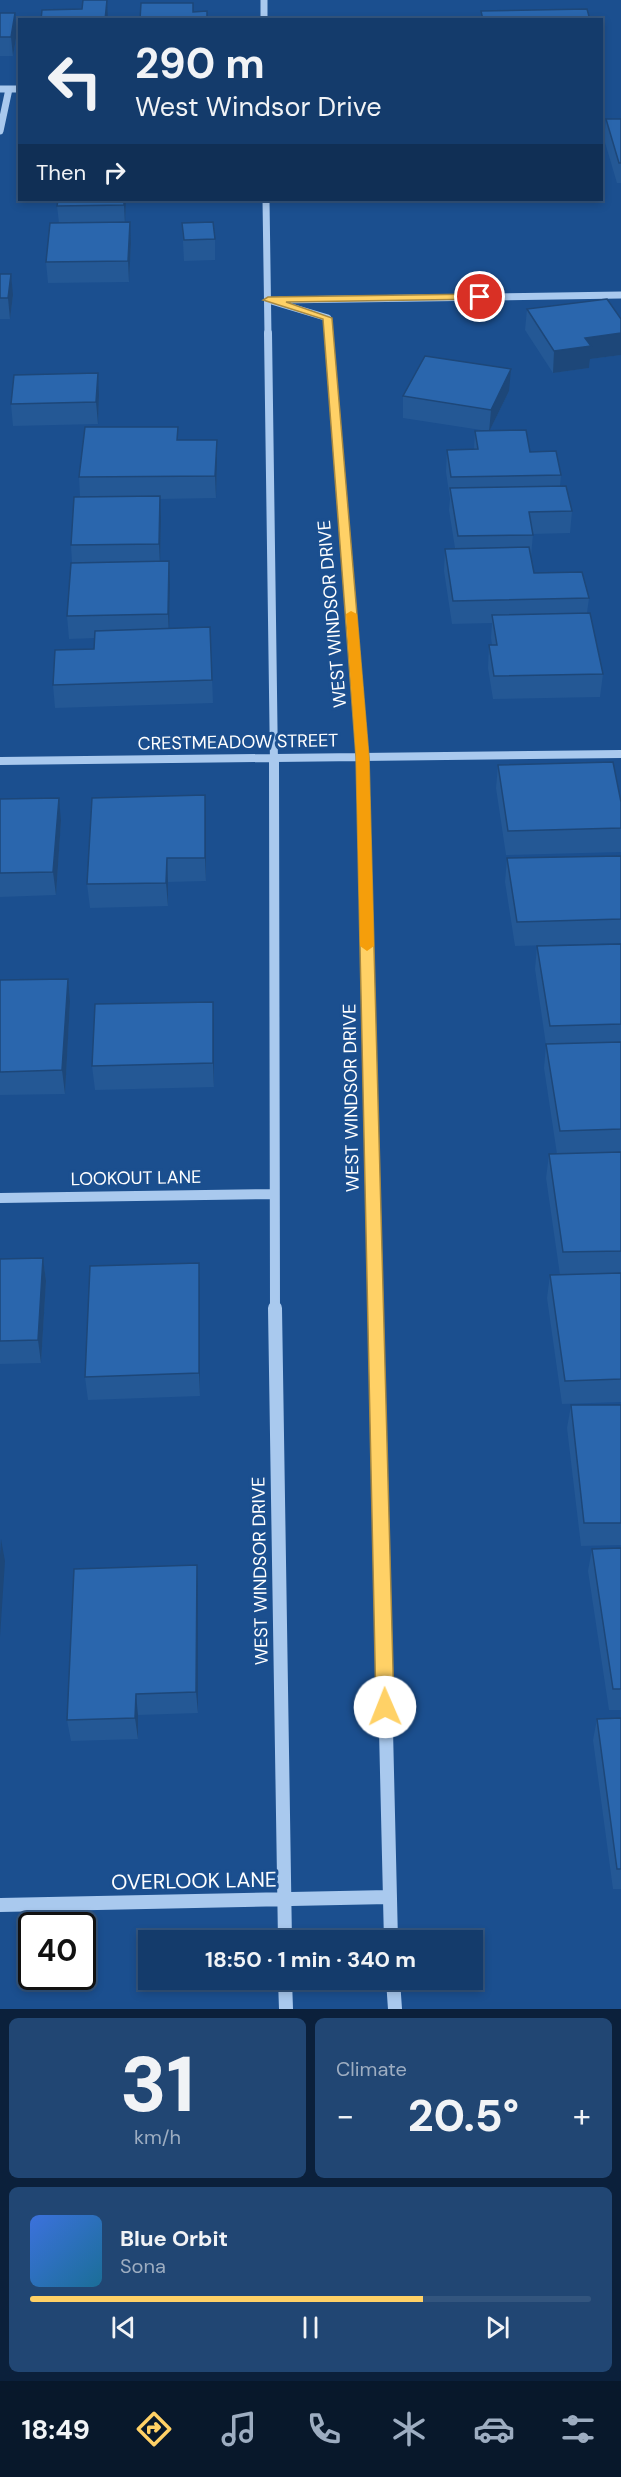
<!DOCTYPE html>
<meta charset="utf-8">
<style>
body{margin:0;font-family:"DM Sans",sans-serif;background:#214673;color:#f1f3f6;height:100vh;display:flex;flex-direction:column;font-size:22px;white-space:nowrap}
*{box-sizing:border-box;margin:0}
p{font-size:20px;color:#9dadc1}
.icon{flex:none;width:33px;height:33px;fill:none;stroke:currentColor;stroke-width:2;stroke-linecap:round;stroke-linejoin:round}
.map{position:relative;height:2009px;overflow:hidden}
.drawer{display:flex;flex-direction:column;gap:9px;padding:9px;background:#0b203b;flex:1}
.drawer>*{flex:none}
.banner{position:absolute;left:18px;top:18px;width:585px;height:183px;border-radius:0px;box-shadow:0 3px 9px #0003,0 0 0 2px #33557e;background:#143b6b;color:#f1f3f6;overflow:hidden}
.speed{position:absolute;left:18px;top:1912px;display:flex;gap:12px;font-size:30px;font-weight:700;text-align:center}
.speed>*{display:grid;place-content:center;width:78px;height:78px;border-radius:50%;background:#143b6b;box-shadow:0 3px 9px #0003,0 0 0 2px #33557e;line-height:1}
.speed .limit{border:3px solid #111;border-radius:9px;background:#fff;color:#111}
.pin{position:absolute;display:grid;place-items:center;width:51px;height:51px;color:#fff;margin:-26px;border:3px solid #fff;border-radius:50%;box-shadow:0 2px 6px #0007}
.me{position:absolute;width:66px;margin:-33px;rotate:359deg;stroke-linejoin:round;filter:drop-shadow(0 0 4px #0008)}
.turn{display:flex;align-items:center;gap:21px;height:126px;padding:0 18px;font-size:27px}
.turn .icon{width:78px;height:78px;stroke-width:2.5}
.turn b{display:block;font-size:42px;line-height:51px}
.then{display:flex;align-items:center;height:57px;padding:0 18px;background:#0003;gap:12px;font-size:22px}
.big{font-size:45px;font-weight:700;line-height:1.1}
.drawer .widget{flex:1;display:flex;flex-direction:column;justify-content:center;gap:9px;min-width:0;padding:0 21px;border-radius:9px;background:#214673}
.drawer .dial{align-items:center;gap:0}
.dial b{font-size:78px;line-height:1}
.song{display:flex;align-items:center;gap:18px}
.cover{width:72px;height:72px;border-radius:9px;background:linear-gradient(135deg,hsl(220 70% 55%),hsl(200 70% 35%))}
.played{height:6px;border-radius:3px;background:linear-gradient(90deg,#ffd166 70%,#33557e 70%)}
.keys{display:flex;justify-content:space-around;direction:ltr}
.heat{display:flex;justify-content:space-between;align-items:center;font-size:33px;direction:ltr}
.drawer .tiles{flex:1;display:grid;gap:9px;grid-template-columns:1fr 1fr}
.widget:last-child{grid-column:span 2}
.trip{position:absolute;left:138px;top:1930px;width:345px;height:60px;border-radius:0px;background:#143b6b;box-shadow:0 3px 9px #0003,0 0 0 2px #33557e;font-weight:700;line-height:60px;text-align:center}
.dock{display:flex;height:96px;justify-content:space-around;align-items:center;background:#08182b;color:#9dadc1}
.dock .icon{width:42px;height:42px}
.dock .selected{color:#ffd166}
.dock b{font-size:27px;color:#f1f3f6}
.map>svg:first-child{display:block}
</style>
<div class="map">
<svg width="621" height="2009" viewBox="0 0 621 2009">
<rect width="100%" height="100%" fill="#1b4f8f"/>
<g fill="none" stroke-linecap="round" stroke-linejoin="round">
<!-- minor-far3 -->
<path stroke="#a9c9ee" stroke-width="7" d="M264,0V20
M0,89H20
M0,131L9,89
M266,200L268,335
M268,300L328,318L329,335
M280,300L621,295"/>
<!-- minor-far2 -->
<path stroke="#a9c9ee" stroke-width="8" d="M268,333L274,763
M329,333L363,763
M0,761L621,754"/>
<!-- minor-far1 -->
<path stroke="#a9c9ee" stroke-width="10" d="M274,761L275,1310
M363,761L376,1310
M0,1198L273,1194"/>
<!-- minor -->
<path stroke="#a9c9ee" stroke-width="14" d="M275,1308L285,1941
M376,1308L391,1941
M0,1905L389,1897
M285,1980L286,2009
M393,1980L395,2009"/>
</g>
<!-- wall -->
<path fill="#245895" d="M0,13L17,32L13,56H0Z
M606,119H621V183H617L604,139Z
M126,200L125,222L131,243L129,282L48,283L46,262L59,223L57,206Z
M182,223L215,239V260L184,261Z
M0,274L13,295L10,319H0Z
M527,309L621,333V355L590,359L589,368L553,373L525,330Z
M509,391L490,430L530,452L561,475L560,486L572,511L570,533L533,534L531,557L534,573L589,598L587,613L603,674L600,697L493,699L488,668L489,645H492L491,638L492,623L452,624L444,571L445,549L455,548L449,510L450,499L446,472L447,450L474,449L475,431L481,430L403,418V396Z
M99,395L98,424L13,426L11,404Z
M179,440H217V462L216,498L160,499L161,518L160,561H169L170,584L169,629L210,627L213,703L55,708L53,685L94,649L95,638L69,639L67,616L72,563L71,545L80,497L79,477Z
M498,765L621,802V852L506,855L496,788Z
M0,799L61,821L56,895L0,897Z
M206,819V881L168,882V906L90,908L87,884Z
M621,856V943L515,946L505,882L507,858Z
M621,944V1402L562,1404L547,1298L550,1275H560L546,1178L549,1154H557L544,1068L546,1045L535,969L537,946Z
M0,980L70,1002L65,1094L0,1095Z
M213,1002L214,1087L95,1090L92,1066Z
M43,1258L46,1281L41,1363L0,1364V1259Z
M199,1263L200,1287V1396L88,1400L85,1377Z
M571,1405H621V1545L581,1546L567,1428Z
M621,1548V1710H609L588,1571L592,1549Z
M198,1587V1713L138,1715V1739L71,1741L67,1720Z
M621,1718V1889H613L593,1740L597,1719Z"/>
<!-- shaded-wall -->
<path fill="#1d4779" d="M107,0L108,20H105Z
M15,13L17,32L13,56L11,37Z
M124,200H126L125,225L124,205Z
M130,222L131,243L129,282L128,261Z
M11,274L13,295L10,319L8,298Z
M621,333V355L590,359L589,368L553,373L554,351L585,338Z
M511,369L509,391L489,432L491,410Z
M98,373L99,395L98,424L96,402Z
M217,440V462L216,498L215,476Z
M160,496L161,518L160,566L159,544Z
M169,561L170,584L169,637L168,614Z
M205,795L206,819V881L205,858Z
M59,798L61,821L56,895L53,872Z
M167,858L168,882V906L166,883Z
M68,979L70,1002L65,1094L62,1070Z
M213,1002L214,1025V1087L213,1063Z
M43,1258L46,1281L41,1363L38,1340Z
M199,1263L200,1287V1396L199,1373Z
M1,1539L5,1561L0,1637V1556Z
M197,1565L198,1587V1713L196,1692Z
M136,1694L138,1715V1739L135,1718Z"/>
<!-- building -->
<path fill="#2a66ad" stroke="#1d4779" stroke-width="1.5" d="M83,0H107L105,20H41L42,10L82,9Z
M141,3H193V12L207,11V20H140Z
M587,9L590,20H483L481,11Z
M0,13H15L11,37H0Z
M606,119H621V163H619Z
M58,200H124V205L57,206Z
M130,222L128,261L46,262L50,223Z
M213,222L215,239L184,240L182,223Z
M0,274H11L8,298H0Z
M607,299L621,319V333L585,338L591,346L554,351L527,309Z
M425,356L511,369L491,410L403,396Z
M98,373L96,402L11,404L14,375Z
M85,427H178L177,440H217L215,476L79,477Z
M526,430L530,452L556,451L561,475L451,477L447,450L478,449L475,431Z
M566,486L572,511L529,512L533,535L458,536L450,488Z
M160,496L159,544L71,545L74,497Z
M529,547L534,573L582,572L589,598L453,601L445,549Z
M169,561L168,614L67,616L71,563Z
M590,613L603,674L494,676L489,645H497L492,615Z
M210,627L212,680L53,685L55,650L94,649L95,631Z
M613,762L621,802V828L508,831L498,765Z
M205,795V858H167L166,883L87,884L92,798Z
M59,798L53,872L0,873V799Z
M621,856V919L517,922L507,858Z
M621,944V1024L550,1026L537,946Z
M68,979L62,1070L0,1072V980Z
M213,1002V1063L92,1066L95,1004Z
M621,1042V1129L560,1131L546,1044Z
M621,1152V1251L563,1252L549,1154Z
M43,1258L38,1340L0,1341V1259Z
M199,1263V1373L85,1377L90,1266Z
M621,1273V1379L565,1381L550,1275Z
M571,1405H621V1523H584Z
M621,1548V1689H613L592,1549Z
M197,1565L196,1692L136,1694L135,1718L67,1720L74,1569Z
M621,1718V1869H617L597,1719Z"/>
<!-- route -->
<path fill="#ffd166" stroke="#a68842" stroke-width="1.5" d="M480,294L483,295V299L286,302L332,318L369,757L394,1707L391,1713L385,1715L379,1713L376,1707L356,757L323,319L263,300L268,297Z"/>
<!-- slow -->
<path fill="#f59e0b" d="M351,611L357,614L369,757L374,946L367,951L360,946L356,757L346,614Z"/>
<g text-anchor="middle" stroke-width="6" stroke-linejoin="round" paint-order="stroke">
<!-- street labels -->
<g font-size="18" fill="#fff" stroke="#1b4f8f">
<text transform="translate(332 614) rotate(-95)" y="6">WEST WINDSOR DRIVE</text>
<text transform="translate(238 742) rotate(-1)" y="6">CRESTMEADOW STREET</text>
<text transform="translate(351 1098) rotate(-91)" y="6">WEST WINDSOR DRIVE</text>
<text transform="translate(136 1178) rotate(-1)" y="6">LOOKOUT LANE</text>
<text transform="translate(260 1571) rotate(-91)" y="6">WEST WINDSOR DRIVE</text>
</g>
<!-- near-street labels -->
<g font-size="21" fill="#fff" stroke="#1b4f8f">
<text transform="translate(194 1881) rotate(-1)" y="7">OVERLOOK LANE</text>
</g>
</g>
</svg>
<div class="speed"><div class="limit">40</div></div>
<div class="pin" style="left:480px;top:297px;background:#d93025"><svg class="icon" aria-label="arrive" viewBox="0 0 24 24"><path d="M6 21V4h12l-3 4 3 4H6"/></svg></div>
<svg class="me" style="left:385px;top:1707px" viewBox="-20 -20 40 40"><circle r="19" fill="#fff"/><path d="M0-13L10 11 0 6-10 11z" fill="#ffd166"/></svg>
<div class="trip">18:50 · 1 min · 340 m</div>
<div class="banner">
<div class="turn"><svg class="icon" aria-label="left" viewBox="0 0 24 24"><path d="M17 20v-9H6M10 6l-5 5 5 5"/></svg><div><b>290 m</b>West Windsor Drive</div></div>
<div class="then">Then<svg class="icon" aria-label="right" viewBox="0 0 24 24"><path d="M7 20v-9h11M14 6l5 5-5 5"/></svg></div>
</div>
</div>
<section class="drawer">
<div class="tiles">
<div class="widget dial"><b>31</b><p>km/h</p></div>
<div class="widget"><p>Climate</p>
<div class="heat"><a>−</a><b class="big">20.5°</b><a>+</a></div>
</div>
<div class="widget">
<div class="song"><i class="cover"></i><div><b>Blue Orbit</b><p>Sona</p></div></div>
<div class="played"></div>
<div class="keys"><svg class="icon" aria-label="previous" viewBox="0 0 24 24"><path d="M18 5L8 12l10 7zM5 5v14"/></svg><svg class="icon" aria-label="pause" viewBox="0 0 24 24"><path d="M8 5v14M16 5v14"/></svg><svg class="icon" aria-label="next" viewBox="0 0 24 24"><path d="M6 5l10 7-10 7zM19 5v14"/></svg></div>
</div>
</div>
</section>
<nav class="dock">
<b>18:49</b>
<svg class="icon selected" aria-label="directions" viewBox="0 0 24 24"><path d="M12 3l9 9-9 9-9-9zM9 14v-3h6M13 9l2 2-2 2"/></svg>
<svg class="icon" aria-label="music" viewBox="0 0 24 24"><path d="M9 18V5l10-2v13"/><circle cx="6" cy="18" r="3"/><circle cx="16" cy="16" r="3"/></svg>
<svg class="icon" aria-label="phone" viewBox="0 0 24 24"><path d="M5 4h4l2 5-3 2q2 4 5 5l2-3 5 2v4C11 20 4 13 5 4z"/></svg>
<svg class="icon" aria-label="climate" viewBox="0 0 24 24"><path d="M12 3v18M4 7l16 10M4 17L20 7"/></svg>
<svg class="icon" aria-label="car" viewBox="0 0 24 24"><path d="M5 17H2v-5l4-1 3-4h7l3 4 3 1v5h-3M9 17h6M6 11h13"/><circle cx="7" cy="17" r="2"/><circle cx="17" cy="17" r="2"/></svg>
<svg class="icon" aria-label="filters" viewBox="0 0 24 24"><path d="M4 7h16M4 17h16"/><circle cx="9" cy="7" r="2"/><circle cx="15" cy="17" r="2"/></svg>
</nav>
